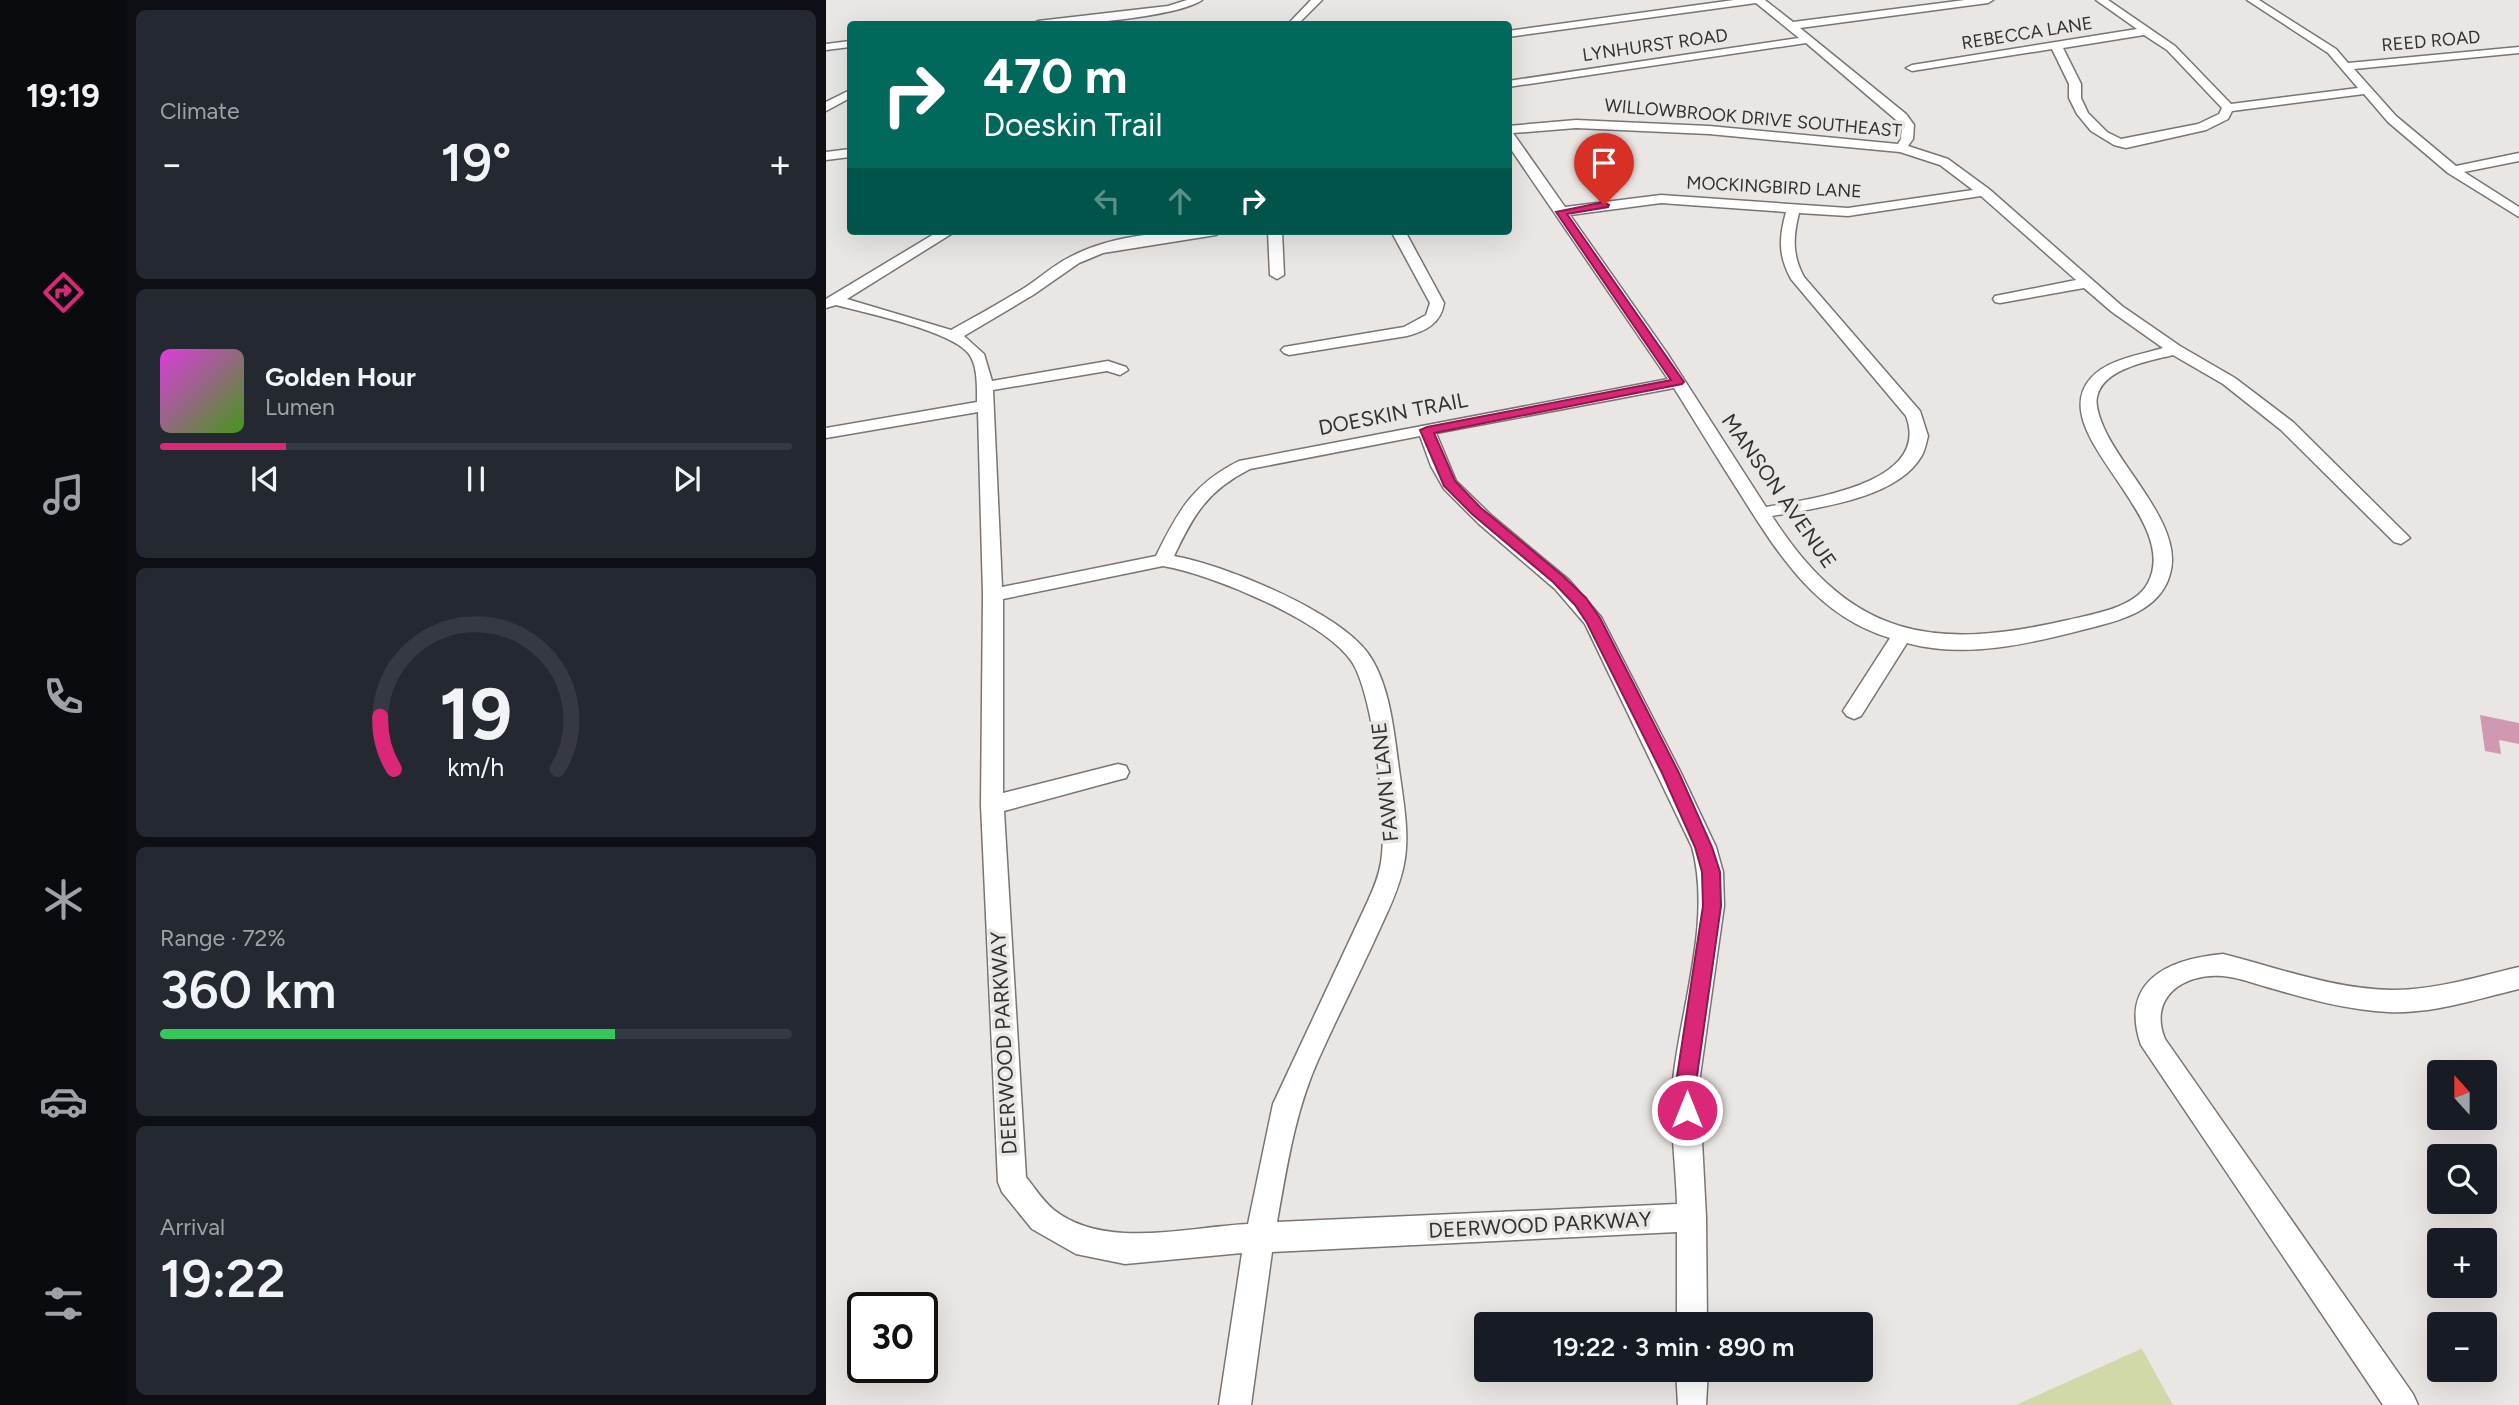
<!DOCTYPE html>
<meta charset="utf-8">
<style>
body{margin:0;font-family:Figtree,sans-serif;background:#242831;color:#f1f3f6;height:100vh;display:flex;flex-direction:column;font-size:26px;white-space:nowrap}
*{box-sizing:border-box;margin:0}
p{font-size:23px;color:#9ea1a6}
.icon{flex:none;width:38px;height:38px;fill:none;stroke:currentColor;stroke-width:2;stroke-linecap:round;stroke-linejoin:round}
.map{position:relative;flex:1;overflow:hidden}
.drawer{display:flex;flex-direction:column;gap:10px;padding:10px;background:#0d0f14;width:700px}
.drawer>*{flex:none}
.hud{position:absolute;left:21px;top:21px;width:665px;height:214px;border-radius:7px;box-shadow:0 7px 28px #0002;background:#00695c;color:#fff;overflow:hidden}
.needle{width:46px;rotate:339deg}
.tools{position:absolute;left:1601px;top:1060px;display:grid;gap:14px}
.tools a{display:grid;place-items:center;width:70px;height:70px;border-radius:7px;background:#171b24;box-shadow:0 7px 28px #0002;font-size:35px}
.speed{position:absolute;left:21px;top:1292px;display:flex;gap:14px;font-size:35px;font-weight:700;text-align:center}
.speed>*{display:grid;place-content:center;width:91px;height:91px;border-radius:50%;background:#171b24;box-shadow:0 7px 28px #0002;line-height:1}
.speed .limit{border:4px solid #111;border-radius:10px;background:#fff;color:#111}
.pin{position:absolute;display:grid;place-items:center;width:60px;height:60px;color:#fff;margin:-72px -30px;border-radius:50% 50% 50% 0;rotate:-45deg;box-shadow:0 0 7px #0007}
.pin .icon{rotate:45deg}
.me{position:absolute;width:77px;margin:-38px;rotate:0deg;stroke-linejoin:round;filter:drop-shadow(0 0 5px #0008)}
.turn{display:flex;align-items:center;gap:24px;height:147px;padding:0 21px;font-size:32px}
.turn .icon{width:91px;height:91px;stroke-width:2.5}
.turn b{display:block;font-size:49px;line-height:60px}
.lanes{display:flex;align-items:center;height:66px;padding:0 21px;background:#0003;justify-content:center;gap:35px;direction:ltr}
.lanes .off{opacity:.35}
.big{font-size:52px;font-weight:600;line-height:1.1}
.drawer .widget{flex:1;display:flex;flex-direction:column;justify-content:center;gap:10px;min-width:0;padding:0 24px;border-radius:10px;background:#242831}
.drawer .dial{align-items:center;gap:0}
.dial svg{height:182px;overflow:visible;fill:none;stroke:#363941;stroke-width:7;stroke-linecap:round;text-anchor:middle}
.dial text{fill:#f1f3f6;stroke:none}
.song{display:flex;align-items:center;gap:21px}
.cover{width:84px;height:84px;border-radius:10px;background:linear-gradient(135deg,hsl(300 70% 55%),hsl(100 70% 35%))}
.played{height:7px;border-radius:4px;background:linear-gradient(90deg,#db2777 20%,#363941 20%)}
.keys{display:flex;justify-content:space-around;direction:ltr}
.heat{display:flex;justify-content:space-between;align-items:center;font-size:38px;direction:ltr}
.charge{height:10px;border-radius:5px;background:linear-gradient(90deg,#34c759 72%,#363941 0)}
.trip{position:absolute;left:648px;top:1312px;width:399px;height:70px;border-radius:7px;background:#171b24;box-shadow:0 7px 28px #0002;font-weight:600;line-height:70px;text-align:center}
main{display:flex;flex:1;min-height:0}
.tab-bar{display:flex;flex-direction:column;width:126px;justify-content:space-around;align-items:center;background:#090b0e;color:#9ea1a6}
.tab-bar .icon{width:49px;height:49px}
.tab-bar .active{color:#db2777}
.tab-bar b{font-size:32px;color:#f1f3f6}
.map>svg:first-child{display:block}
</style>
<main>
<nav class="tab-bar">
<b>19:19</b>
<svg class="icon active" aria-label="directions" viewBox="0 0 24 24"><path d="M12 3l9 9-9 9-9-9zM9 14v-3h6M13 9l2 2-2 2"/></svg>
<svg class="icon" aria-label="music" viewBox="0 0 24 24"><path d="M9 18V5l10-2v13"/><circle cx="6" cy="18" r="3"/><circle cx="16" cy="16" r="3"/></svg>
<svg class="icon" aria-label="phone" viewBox="0 0 24 24"><path d="M5 4h4l2 5-3 2q2 4 5 5l2-3 5 2v4C11 20 4 13 5 4z"/></svg>
<svg class="icon" aria-label="climate" viewBox="0 0 24 24"><path d="M12 3v18M4 7l16 10M4 17L20 7"/></svg>
<svg class="icon" aria-label="car" viewBox="0 0 24 24"><path d="M5 17H2v-5l4-1 3-4h7l3 4 3 1v5h-3M9 17h6M6 11h13"/><circle cx="7" cy="17" r="2"/><circle cx="17" cy="17" r="2"/></svg>
<svg class="icon" aria-label="filters" viewBox="0 0 24 24"><path d="M4 7h16M4 17h16"/><circle cx="9" cy="7" r="2"/><circle cx="15" cy="17" r="2"/></svg>
</nav>
<section class="drawer">
<div class="widget"><p>Climate</p>
<div class="heat"><a>−</a><b class="big">19°</b><a>+</a></div>
</div>
<div class="widget">
<div class="song"><i class="cover"></i><div><b>Golden Hour</b><p>Lumen</p></div></div>
<div class="played"></div>
<div class="keys"><svg class="icon" aria-label="previous" viewBox="0 0 24 24"><path d="M18 5L8 12l10 7zM5 5v14"/></svg><svg class="icon" aria-label="pause" viewBox="0 0 24 24"><path d="M8 5v14M16 5v14"/></svg><svg class="icon" aria-label="next" viewBox="0 0 24 24"><path d="M6 5l10 7-10 7zM19 5v14"/></svg></div>
</div>
<div class="widget dial"><svg viewBox="0 0 100 80">
<path d="M14 69A42 42 0 1 1 86 69"/>
<path d="M14 69A42 42 0 0 1 8 46" stroke="#db2777"/>
<text x="50" y="56" font-size="32" font-weight="700">19</text>
<text x="50" y="72" font-size="11">km/h</text>
</svg></div>
<div class="widget"><p>Range · 72%</p><b class="big">360 km</b><div class="charge"></div></div>
<div class="widget"><p>Arrival</p><b class="big">19:22</b></div>
</section>
<div class="map">
<svg width="1693" height="1405" viewBox="0 0 1693 1405">
<rect width="100%" height="100%" fill="#eae6e4"/>
<!-- green -->
<path fill="#d1d9a9" d="M1316,1349L1347,1405H1190L1315,1349Z"/>
<!-- water -->
<path fill="#d199b1" d="M1654,715L1693,723V744L1673,740L1675,754L1659,751Z"/>
<g fill="none" stroke-linecap="round" stroke-linejoin="round">
<defs>
<path id="minor" d="M361,0H376C352,17 239,27 207,24L212,21L342,6Z
M485,0H496L472,24H462Z
M908,0H939L967,22L1139,0H1167L1162,3L974,28L1080,114L1088,125L1087,139L1082,146L1122,159L1163,189L1296,306L1354,346L1409,378L1467,422L1584,538L1575,544L1568,542L1455,430L1397,384L1347,355C1324,361 1277,368 1271,397C1269,406 1274,419 1278,428C1296,470 1358,527 1344,574C1334,611 1293,621 1260,629C1202,644 1140,659 1081,643L1035,716L1028,719L1021,716L1017,711L1064,638C990,616 952,554 913,492C891,458 870,423 848,388L610,433L630,481L666,516L743,580L775,617L855,773L890,847L897,872L898,906L873,1083L880,1217L881,1325H851V1232L446,1252L425,1405H393L416,1253L299,1264L250,1254L206,1229L176,1192L172,1182L155,805L157,595L152,412L0,438V428L151,402C151,388 152,366 143,354C126,331 40,313 10,305L0,308V299L113,231H130L21,299L125,330C149,317 172,304 195,290C212,280 227,265 244,257C289,233 347,231 397,231L390,235L277,253L253,263L207,295L138,336L158,354L166,381L282,361L300,367L302,370L294,375L281,371L167,390L176,587L330,556C352,511 367,484 413,461L842,379L682,145V126L750,120L883,126L1072,144L1075,139L1076,125L980,43L682,87V81L973,38L930,3L682,37V31ZM750,128L883,134L1074,152L1114,165L1147,190L1022,208L835,195L739,207L687,133ZM1155,196L1250,280L1169,296L1167,299L1169,302L1174,303L1258,288L1286,312L1337,348C1314,355 1282,359 1265,378C1216,432 1357,517 1322,583C1309,608 1267,614 1242,620C1107,651 1025,639 946,516C990,508 1070,499 1095,457C1099,451 1100,443 1102,436L1094,411L978,277C966,255 967,237 973,213L1022,216ZM835,203L960,212C953,238 952,255 965,279L1080,416C1106,484 983,499 940,507L841,353L744,215ZM594,436L605,466L618,489L653,524L729,589L759,624L866,847C886,920 855,1006 847,1080C843,1117 850,1166 851,1204L451,1222C461,1166 469,1111 493,1058C513,1013 536,969 556,924C565,905 574,885 578,864C584,834 577,799 573,769C568,732 564,683 541,652C510,611 399,565 348,556C368,514 381,491 424,469ZM337,566C385,574 499,621 526,662C548,696 562,822 555,862C553,876 547,890 541,903L447,1104L422,1224C361,1227 279,1250 228,1210C217,1201 208,1187 200,1177L178,811L292,780L300,778L303,772L300,766L292,764L177,793V599Z
M1270,0H1282L1349,46L1405,104L1532,88L1502,53L1421,0H1433L1510,49L1522,63L1693,47V53L1528,69L1570,116L1630,166L1693,153V161L1638,172L1693,207V217L1622,173L1562,122L1538,94L1406,111L1402,119L1380,130L1300,148L1288,145L1265,131L1251,114L1243,98V84L1226,49L1086,71L1080,68L1086,65L1311,29ZM1318,35L1341,50L1396,108L1393,114L1372,124L1295,139L1281,132L1262,113L1255,98V84L1237,48Z
M24,41V47L0,50V44Z
M24,90V98L0,111V102Z
M24,149V157L0,160V152Z
M442,231H456L458,275L451,279L444,275Z
M565,231H579L618,303C615,323 600,331 581,336L463,355L458,353L455,350L458,347L578,327L600,315L604,303Z
M1397,954C1452,968 1508,989 1566,990C1609,990 1651,977 1693,967V989C1651,999 1607,1014 1562,1012C1523,1010 1485,1000 1448,989C1432,985 1413,977 1396,976C1357,973 1322,998 1339,1039L1587,1394L1592,1405H1557L1315,1045C1293,981 1342,959 1397,954Z
M850,1370H882L880,1405H852Z"/>
</defs>
<!-- minor casing -->
<use href="#minor" stroke="#787573" stroke-width="3"/>
<!-- minor -->
<use href="#minor" fill="#fff" fill-rule="evenodd"/>
</g>
<!-- route -->
<path fill="#db2777" stroke="#8e194d" stroke-width="2" d="M778,202L783,205L782,207L741,214L858,382L856,384L608,433L629,481L655,508L737,576L760,598L774,618L853,773L886,847L894,872L895,906L870,1083L872,1110L869,1117L861,1120L854,1117L851,1110L850,1083L877,906L876,872L869,847L836,773L761,623L749,605L727,582L646,514L618,486L594,430L601,427L845,380L730,212Z"/>
<g text-anchor="middle" stroke-width="7" stroke-linejoin="round" paint-order="stroke">
<!-- far-street labels -->
<g font-size="18" fill="#333131" stroke="#eae6e4">
<text transform="translate(1201 33) rotate(-9)" y="6">REBECCA LANE</text>
<text transform="translate(1605 41) rotate(-5)" y="6">REED ROAD</text>
<text transform="translate(829 45) rotate(-8)" y="6">LYNHURST ROAD</text>
<text transform="translate(927 118) rotate(5)" y="6">WILLOWBROOK DRIVE SOUTHEAST</text>
<text transform="translate(948 187) rotate(3)" y="6">MOCKINGBIRD LANE</text>
</g>
<!-- street labels -->
<g font-size="21" fill="#333131" stroke="#eae6e4">
<text transform="translate(567 414) rotate(-11)" y="7">DOESKIN TRAIL</text>
<text transform="translate(953 491) rotate(55)" y="7">MANSON AVENUE</text>
<text transform="translate(559 782) rotate(-96)" y="7">FAWN LANE</text>
<text transform="translate(178 1043) rotate(-93)" y="7">DEERWOOD PARKWAY</text>
<text transform="translate(714 1225) rotate(-3)" y="7">DEERWOOD PARKWAY</text>
</g>
</g>
</svg>
<div class="tools">
<a><svg class="needle" viewBox="-14 -14 28 28"><path d="M0-13l5 13h-10z" fill="#e53935"/><path d="M0 13l5-13h-10z" fill="#9ea1a6"/></svg></a>
<a><svg class="icon" aria-label="search" viewBox="0 0 24 24"><circle cx="10" cy="10" r="6"/><path d="M15 15l6 6"/></svg></a>
<a>+</a>
<a>−</a>
</div>
<div class="speed"><div class="limit">30</div></div>
<div class="pin" style="left:778px;top:205px;background:#d93025"><svg class="icon" aria-label="arrive" viewBox="0 0 24 24"><path d="M6 21V4h12l-3 4 3 4H6"/></svg></div>
<svg class="me" style="left:861px;top:1110px" viewBox="-20 -20 40 40"><circle r="17" fill="#db2777" stroke="#fff" stroke-width="3"/><path d="M0-11L8 9 0 5-8 9z" fill="#fff"/></svg>
<div class="trip">19:22 · 3 min · 890 m</div>
<div class="hud">
<div class="turn"><svg class="icon" aria-label="right" viewBox="0 0 24 24"><path d="M7 20v-9h11M14 6l5 5-5 5"/></svg><div><b>470 m</b>Doeskin Trail</div></div>
<div class="lanes"><svg class="icon off" aria-label="left" viewBox="0 0 24 24"><path d="M17 20v-9H6M10 6l-5 5 5 5"/></svg><svg class="icon off" aria-label="ahead" viewBox="0 0 24 24"><path d="M12 20V5M6 11l6-6 6 6"/></svg><svg class="icon" aria-label="right" viewBox="0 0 24 24"><path d="M7 20v-9h11M14 6l5 5-5 5"/></svg></div>
</div>
</div>
</main>
